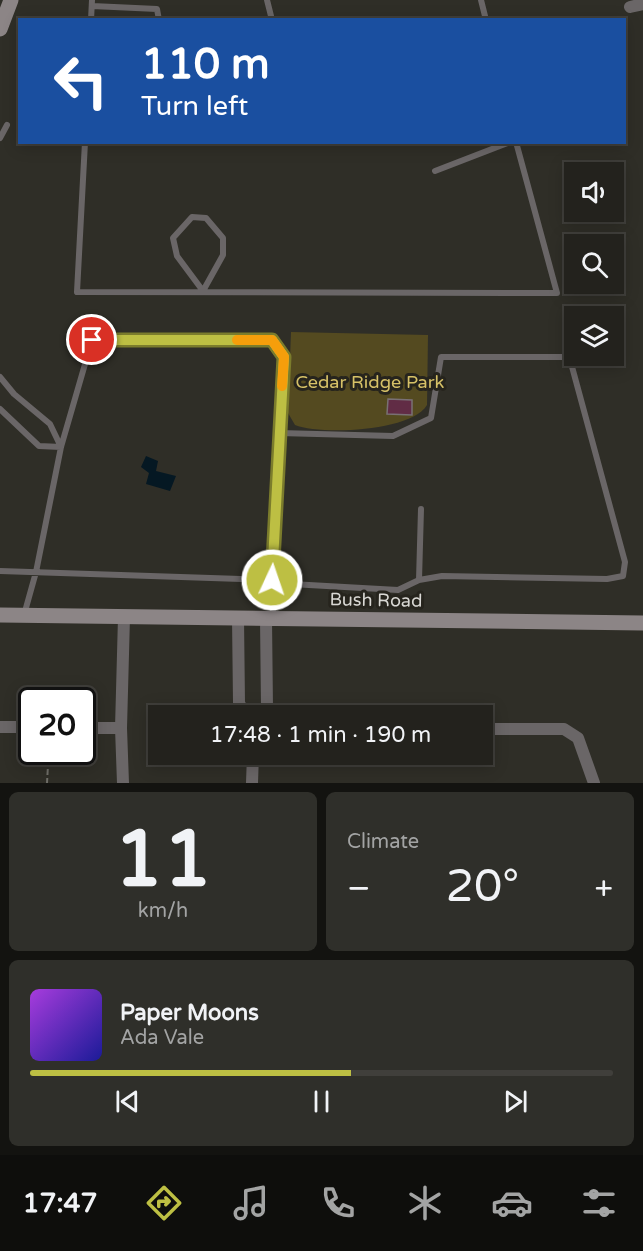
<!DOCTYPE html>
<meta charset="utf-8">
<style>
body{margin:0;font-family:"Varela Round",sans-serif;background:#2f2f2a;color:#f1f3f6;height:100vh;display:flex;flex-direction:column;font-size:22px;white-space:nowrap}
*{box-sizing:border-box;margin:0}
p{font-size:20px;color:#a3a4a4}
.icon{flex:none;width:33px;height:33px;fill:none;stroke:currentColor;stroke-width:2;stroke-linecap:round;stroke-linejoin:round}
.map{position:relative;height:783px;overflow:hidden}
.sheet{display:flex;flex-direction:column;gap:9px;padding:9px;background:#131310;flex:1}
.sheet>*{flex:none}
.guide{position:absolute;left:18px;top:18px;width:608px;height:126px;border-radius:0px;box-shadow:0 3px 15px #0003,0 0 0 2px #403f3b;background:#1a4fa0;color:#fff;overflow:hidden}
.controls{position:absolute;left:564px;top:162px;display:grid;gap:12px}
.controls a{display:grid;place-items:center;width:60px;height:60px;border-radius:0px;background:#23221d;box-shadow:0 3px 15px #0003,0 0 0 2px #403f3b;font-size:30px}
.speed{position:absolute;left:18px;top:687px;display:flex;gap:12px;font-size:30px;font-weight:700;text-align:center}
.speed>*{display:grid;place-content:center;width:78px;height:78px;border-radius:50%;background:#23221d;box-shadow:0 3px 15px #0003,0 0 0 2px #403f3b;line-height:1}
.speed .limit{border:3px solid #111;border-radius:9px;background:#fff;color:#111}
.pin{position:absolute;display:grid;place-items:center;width:51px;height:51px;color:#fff;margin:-26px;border:3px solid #fff;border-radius:50%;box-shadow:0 2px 6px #0007}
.me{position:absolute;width:66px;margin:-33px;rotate:3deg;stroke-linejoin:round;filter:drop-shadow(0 0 4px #0008)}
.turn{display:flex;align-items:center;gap:21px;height:126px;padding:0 24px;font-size:27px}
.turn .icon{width:78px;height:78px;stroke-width:2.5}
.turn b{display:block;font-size:42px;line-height:51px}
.big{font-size:45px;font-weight:600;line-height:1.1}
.sheet .card{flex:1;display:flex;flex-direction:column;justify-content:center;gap:9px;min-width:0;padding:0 21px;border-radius:9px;background:#2f2f2a}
.sheet .dial{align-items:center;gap:0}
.dial b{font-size:78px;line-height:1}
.song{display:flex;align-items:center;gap:18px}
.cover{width:72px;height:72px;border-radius:9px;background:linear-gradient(135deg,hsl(280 70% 55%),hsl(240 70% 35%))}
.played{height:6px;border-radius:3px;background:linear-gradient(90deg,#bdbf43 55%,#403f3b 55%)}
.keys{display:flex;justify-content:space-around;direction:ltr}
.heat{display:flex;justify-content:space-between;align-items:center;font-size:33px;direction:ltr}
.sheet .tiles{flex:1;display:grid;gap:9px;grid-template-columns:1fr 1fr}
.card:last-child{grid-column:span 2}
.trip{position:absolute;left:148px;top:705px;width:345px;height:60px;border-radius:0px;background:#23221d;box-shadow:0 3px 15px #0003,0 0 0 2px #403f3b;font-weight:600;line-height:60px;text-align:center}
.tab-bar{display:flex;height:96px;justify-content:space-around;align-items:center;background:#0e0e0c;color:#a3a4a4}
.tab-bar .icon{width:42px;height:42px}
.tab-bar .selected{color:#bdbf43}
.tab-bar b{font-size:27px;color:#f1f3f6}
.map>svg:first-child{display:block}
</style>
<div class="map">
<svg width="643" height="783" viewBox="0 0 643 783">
<rect width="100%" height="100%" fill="#2f2e27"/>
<!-- green -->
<path fill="#544a20" d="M291,332L428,335L427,405C411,432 320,435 295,425L288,413Z"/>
<!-- water -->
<path fill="#051823" d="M146,456L158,461L156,471L176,476L170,491L146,484L149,473L141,467Z"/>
<!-- building -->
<path fill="#612c45" stroke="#797074" stroke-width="1.5" d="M388,399L412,400V415L387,414Z"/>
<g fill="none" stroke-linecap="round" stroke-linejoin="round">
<!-- path -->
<path stroke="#6f6e68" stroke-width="2" stroke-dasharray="6 3" stroke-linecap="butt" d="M43,752L48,765L47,783"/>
<!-- service -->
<path stroke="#6a6667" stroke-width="6" d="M267,0L272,20
M481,0L486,20
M92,6L157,9L159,20
M91,20L92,0
M0,138L7,125
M85,142L77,292L557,293L516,142
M435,171L510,142
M192,217L206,218L223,238V255L203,291L177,256L173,238Z
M0,377L14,394L50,424L61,447L39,446L0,409
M0,571L272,580L273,618
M419,580L421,509
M24,615L36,572L61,447L92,340H272L284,357L272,580L291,584L398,590L419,580L442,576L607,579L623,576L625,562L571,363L563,357H441L431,418L393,436L279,433"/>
<!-- minor -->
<path stroke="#6a6667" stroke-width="12" d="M630,7L643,4
M238,618L239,703L246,716
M262,716L267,708L266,619
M0,727H32
M82,728H121
M483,729H564L578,738L594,783
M123,783L121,728L124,617
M252,783L253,754"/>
<!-- secondary -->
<path stroke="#8c8586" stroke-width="15" d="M0,29L11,0
M0,615L643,623"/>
</g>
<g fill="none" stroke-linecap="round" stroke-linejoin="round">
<defs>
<path id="route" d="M92,340H272L284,357L272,580"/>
</defs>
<!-- route casing -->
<use href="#route" stroke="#7b7c2c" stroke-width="15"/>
<!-- route -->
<use href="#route" stroke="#bdbf43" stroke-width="10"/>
<!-- slow -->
<path stroke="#f59e0b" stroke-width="10" d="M237,340H272L284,357L282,386"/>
</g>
<g text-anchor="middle" stroke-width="6" stroke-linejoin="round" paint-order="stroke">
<!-- park labels -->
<g font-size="18" fill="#d6c167" stroke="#26241d">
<text x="370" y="388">Cedar Ridge Park</text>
</g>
<!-- street labels -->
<g font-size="18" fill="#d9d8d4" stroke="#26241d">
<text transform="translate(376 600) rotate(1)" y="6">Bush Road</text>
</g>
</g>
</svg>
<div class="controls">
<a><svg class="icon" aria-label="sound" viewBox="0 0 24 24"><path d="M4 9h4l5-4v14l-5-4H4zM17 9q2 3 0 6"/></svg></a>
<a><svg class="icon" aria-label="search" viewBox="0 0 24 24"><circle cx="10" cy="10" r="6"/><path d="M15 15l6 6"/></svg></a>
<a><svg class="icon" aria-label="layers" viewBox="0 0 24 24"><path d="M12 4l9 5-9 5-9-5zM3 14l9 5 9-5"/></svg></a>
</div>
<div class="speed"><div class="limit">20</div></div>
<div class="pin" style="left:92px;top:340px;background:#d93025"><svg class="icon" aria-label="arrive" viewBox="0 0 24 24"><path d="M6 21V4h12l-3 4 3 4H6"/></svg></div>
<svg class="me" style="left:272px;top:580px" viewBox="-20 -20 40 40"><circle r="17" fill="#bdbf43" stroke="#fff" stroke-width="3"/><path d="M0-11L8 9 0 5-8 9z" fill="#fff"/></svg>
<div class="trip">17:48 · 1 min · 190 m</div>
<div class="guide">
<div class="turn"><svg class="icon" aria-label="left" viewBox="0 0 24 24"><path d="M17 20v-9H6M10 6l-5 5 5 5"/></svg><div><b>110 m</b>Turn left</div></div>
</div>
</div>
<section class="sheet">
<div class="tiles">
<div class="card dial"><b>11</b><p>km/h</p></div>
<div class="card"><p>Climate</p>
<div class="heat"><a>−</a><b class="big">20°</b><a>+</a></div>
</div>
<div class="card">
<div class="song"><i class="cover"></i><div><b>Paper Moons</b><p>Ada Vale</p></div></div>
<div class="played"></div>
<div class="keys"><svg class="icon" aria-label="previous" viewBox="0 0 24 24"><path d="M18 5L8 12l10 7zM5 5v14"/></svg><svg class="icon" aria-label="pause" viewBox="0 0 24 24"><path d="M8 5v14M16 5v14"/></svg><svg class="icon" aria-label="next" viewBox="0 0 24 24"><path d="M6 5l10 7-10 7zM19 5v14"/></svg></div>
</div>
</div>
</section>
<nav class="tab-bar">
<b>17:47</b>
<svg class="icon selected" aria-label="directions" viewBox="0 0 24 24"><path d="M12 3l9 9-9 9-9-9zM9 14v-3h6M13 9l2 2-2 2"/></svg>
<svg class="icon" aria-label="music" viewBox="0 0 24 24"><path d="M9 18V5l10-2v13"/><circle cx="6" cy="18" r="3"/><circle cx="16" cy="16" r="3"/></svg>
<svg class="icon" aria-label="phone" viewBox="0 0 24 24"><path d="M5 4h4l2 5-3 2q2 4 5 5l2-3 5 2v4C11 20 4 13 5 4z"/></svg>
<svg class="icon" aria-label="climate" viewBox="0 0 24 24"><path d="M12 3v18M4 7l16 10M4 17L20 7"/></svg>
<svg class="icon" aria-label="car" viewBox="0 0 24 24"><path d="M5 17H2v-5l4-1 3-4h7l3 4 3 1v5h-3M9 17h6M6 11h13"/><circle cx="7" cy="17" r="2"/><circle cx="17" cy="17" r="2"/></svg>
<svg class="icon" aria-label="filters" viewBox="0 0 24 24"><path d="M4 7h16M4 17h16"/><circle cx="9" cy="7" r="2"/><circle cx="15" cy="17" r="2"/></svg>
</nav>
